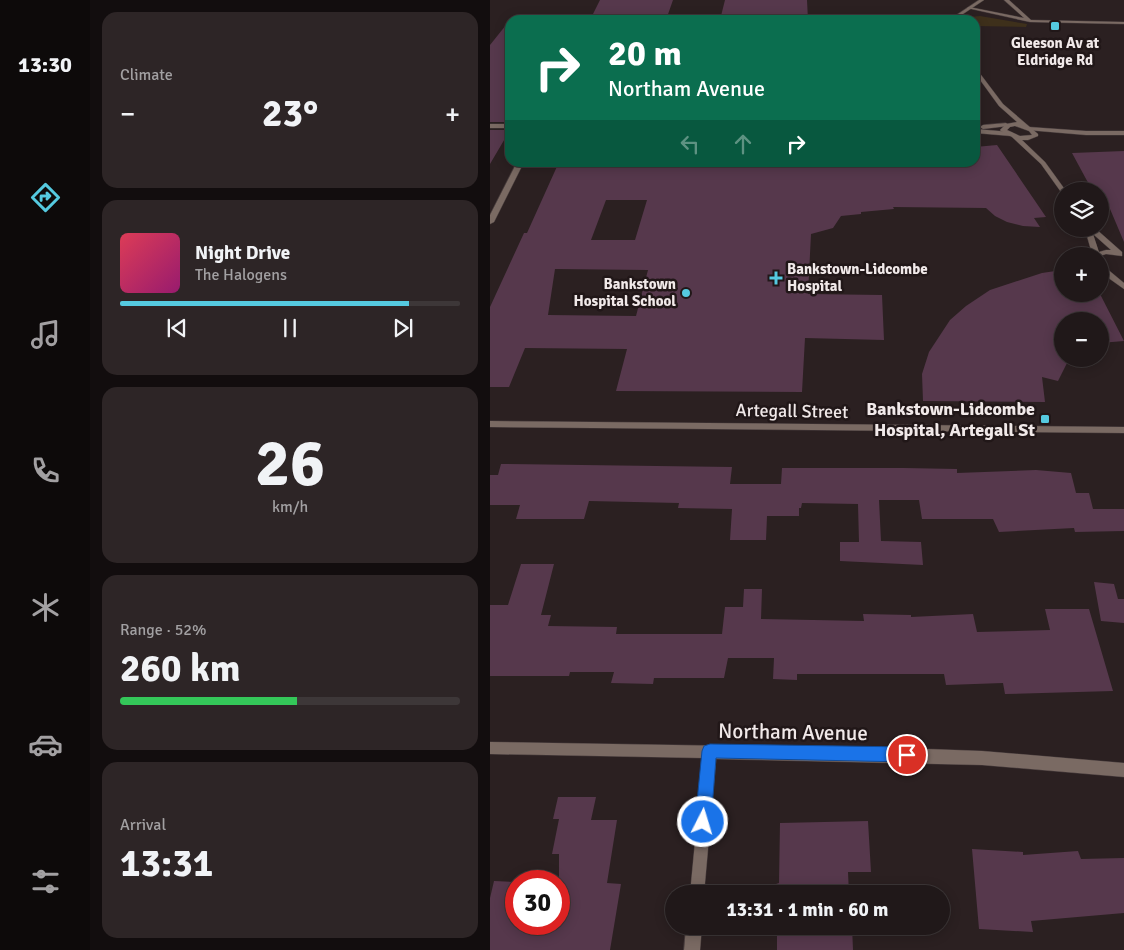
<!DOCTYPE html>
<meta charset="utf-8">
<style>
body{margin:0;font-family:Signika,sans-serif;background:#2d2526;color:#f1f3f6;height:100vh;display:flex;flex-direction:column;font-size:19px;white-space:nowrap}
*{box-sizing:border-box;margin:0}
p{font-size:16px;color:#a2a0a2}
.icon{flex:none;width:28px;height:28px;fill:none;stroke:currentColor;stroke-width:2;stroke-linecap:round;stroke-linejoin:round}
.map{position:relative;flex:1;overflow:hidden}
.drawer{display:flex;flex-direction:column;gap:12px;padding:12px;background:#120d0e;width:400px}
.drawer>*{flex:none}
.banner{position:absolute;left:15px;top:15px;width:475px;height:152px;border-radius:15px;box-shadow:0 2px 12px #0003,0 0 0 1px #3d3738;background:#0b6e4f;color:#fff;overflow:hidden}
.buttons{position:absolute;left:564px;top:182px;display:grid;gap:10px}
.buttons a{display:grid;place-items:center;width:55px;height:55px;border-radius:50%;background:#201819;box-shadow:0 2px 12px #0003,0 0 0 1px #3d3738;font-size:25px}
.speed{position:absolute;left:15px;top:870px;display:flex;gap:10px;font-size:25px;font-weight:700;text-align:center}
.speed>*{display:grid;place-content:center;width:65px;height:65px;border-radius:50%;background:#201819;box-shadow:0 2px 12px #0003,0 0 0 1px #3d3738;line-height:1}
.speed .limit{border:8px solid #d22;background:#fff;color:#111}
.pin{position:absolute;display:grid;place-items:center;width:42px;height:42px;color:#fff;margin:-21px;border:2px solid #fff;border-radius:50%;box-shadow:0 1px 5px #0007}
.me{position:absolute;width:55px;margin:-28px;rotate:5deg;stroke-linejoin:round;filter:drop-shadow(0 0 4px #0008)}
.turn{display:flex;align-items:center;gap:18px;height:105px;padding:0 20px;font-size:22px}
.turn .icon{width:65px;height:65px;stroke-width:2.5}
.turn b{display:block;font-size:35px;line-height:42px}
.lanes{display:flex;align-items:center;height:48px;padding:0 20px;background:#0003;justify-content:center;gap:25px;direction:ltr}
.lanes .off{opacity:.35}
.big{font-size:38px;font-weight:800;line-height:1.1}
.drawer .widget{flex:1;display:flex;flex-direction:column;justify-content:center;gap:8px;min-width:0;padding:0 18px;border-radius:15px;background:#2d2526}
.drawer .dial{align-items:center;gap:0}
.dial b{font-size:65px;line-height:1}
.song{display:flex;align-items:center;gap:15px}
.cover{width:60px;height:60px;border-radius:8px;background:linear-gradient(135deg,hsl(350 70% 55%),hsl(320 70% 35%))}
.played{height:5px;border-radius:2px;background:linear-gradient(90deg,#55cae0 85%,#3d3738 85%)}
.keys{display:flex;justify-content:space-around;direction:ltr}
.heat{display:flex;justify-content:space-between;align-items:center;font-size:28px;direction:ltr}
.charge{height:8px;border-radius:4px;background:linear-gradient(90deg,#34c759 52%,#3d3738 0)}
.trip{position:absolute;left:175px;top:885px;width:285px;height:50px;border-radius:25px;background:#201819;box-shadow:0 2px 12px #0003,0 0 0 1px #3d3738;font-weight:800;line-height:50px;text-align:center}
main{display:flex;flex:1;min-height:0}
.tab-bar{display:flex;flex-direction:column;width:90px;justify-content:space-around;align-items:center;background:#0d0a0a;color:#a2a0a2}
.tab-bar .icon{width:35px;height:35px}
.tab-bar .on{color:#55cae0}
.tab-bar b{font-size:22px;color:#f1f3f6}
.map>svg:first-child{display:block}
</style>
<main>
<nav class="tab-bar">
<b>13:30</b>
<svg class="icon on" aria-label="directions" viewBox="0 0 24 24"><path d="M12 3l9 9-9 9-9-9zM9 14v-3h6M13 9l2 2-2 2"/></svg>
<svg class="icon" aria-label="music" viewBox="0 0 24 24"><path d="M9 18V5l10-2v13"/><circle cx="6" cy="18" r="3"/><circle cx="16" cy="16" r="3"/></svg>
<svg class="icon" aria-label="phone" viewBox="0 0 24 24"><path d="M5 4h4l2 5-3 2q2 4 5 5l2-3 5 2v4C11 20 4 13 5 4z"/></svg>
<svg class="icon" aria-label="climate" viewBox="0 0 24 24"><path d="M12 3v18M4 7l16 10M4 17L20 7"/></svg>
<svg class="icon" aria-label="car" viewBox="0 0 24 24"><path d="M5 17H2v-5l4-1 3-4h7l3 4 3 1v5h-3M9 17h6M6 11h13"/><circle cx="7" cy="17" r="2"/><circle cx="17" cy="17" r="2"/></svg>
<svg class="icon" aria-label="filters" viewBox="0 0 24 24"><path d="M4 7h16M4 17h16"/><circle cx="9" cy="7" r="2"/><circle cx="15" cy="17" r="2"/></svg>
</nav>
<section class="drawer">
<div class="widget"><p>Climate</p>
<div class="heat"><a>−</a><b class="big">23°</b><a>+</a></div>
</div>
<div class="widget">
<div class="song"><i class="cover"></i><div><b>Night Drive</b><p>The Halogens</p></div></div>
<div class="played"></div>
<div class="keys"><svg class="icon" aria-label="previous" viewBox="0 0 24 24"><path d="M18 5L8 12l10 7zM5 5v14"/></svg><svg class="icon" aria-label="pause" viewBox="0 0 24 24"><path d="M8 5v14M16 5v14"/></svg><svg class="icon" aria-label="next" viewBox="0 0 24 24"><path d="M6 5l10 7-10 7zM19 5v14"/></svg></div>
</div>
<div class="widget dial"><b>26</b><p>km/h</p></div>
<div class="widget"><p>Range · 52%</p><b class="big">260 km</b><div class="charge"></div></div>
<div class="widget"><p>Arrival</p><b class="big">13:31</b></div>
</section>
<div class="map">
<svg width="634" height="950" viewBox="0 0 634 950">
<rect width="100%" height="100%" fill="#2b2021"/>
<!-- green -->
<path fill="#3e301b" d="M490,16L537,24L536,27L485,26V20H475L480,17Z"/>
<!-- building -->
<path fill="#56384c" fill-rule="evenodd" d="M110,0H183L176,20H100Z
M235,0H317L318,20H230Z
M20,20V122H0V45Z
M0,130H20L0,164Z
M507,145L556,217L544,218L550,227L533,226L517,222L505,216L496,208L403,207L404,209L371,212V214L351,216L343,228L321,234L318,294L392,295L394,340L315,338L312,392L126,391L137,349L35,348L19,387H0V307L34,233H37L69,162H140L139,166L221,168L222,162H263L262,167L326,168L327,162H485V147ZM116,200H157L145,240H101ZM65,269L158,270L146,316L58,315Z
M634,151V242L612,190H602L582,153Z
M572,270V294H610L634,341L610,343V321H572V359H579L568,381L552,377L555,402L433,401L432,374L439,352L460,320L476,306L500,290L552,273Z
M11,464L242,467L240,484H291L292,468H414L467,469V473L546,470L581,473L586,493H599L603,509H634V531L585,532L584,528L509,532L503,519H432L429,500H389L391,541L431,542L433,565L350,561V542H369L368,504L312,503L311,508H309V516H277L276,540H240L242,509L188,508L189,503L99,501L94,519H26L30,505H0V475H8Z
M31,564H64L51,615H61L58,626L127,627L126,634H232L235,607H253L254,589H272L271,619L374,621L373,614L421,615V617L483,614L487,632L560,630L555,609H599L623,691L515,694L513,683L456,685L454,674H307V680L283,679L284,658H238L234,678H164L163,684L121,683L124,672H80L79,676H0V605H18Z
M604,582L624,584L628,599H634V623L611,621Z
M68,797H106L101,820H127L117,883L131,884L120,950H0V898L4,881L26,882V924H69V854H62L69,819H63Z
M378,821L381,872H358L359,894H286V884L289,883L290,823Z
M482,849L533,852V855L588,851L591,859L634,858V913L541,921L543,932L489,929Z
M287,926H362L363,950H287Z"/>
<g fill="none" stroke-linecap="round" stroke-linejoin="round">
<defs>
<path id="minor" d="M514,0H519L541,20L634,22V24L540,22L477,8L479,7L534,18Z
M516,123L519,125L518,126L493,129L490,127L493,125Z
M0,124H20V128H0Z
M539,127L596,131H634V135H596L537,130V128Z
M485,129L521,132L524,134L521,136L485,133Z
M27,162H34L4,222L0,224V215Z
M0,421L634,427V433L0,427Z
M0,742L437,749L492,751L634,763V777L492,765L226,759L214,894H200L213,758L0,754Z
M196,926H212L210,950H194Z"/>
<path id="tertiary" d="M489,0H494L464,20H459Z
M485,67L513,104L548,134V136L538,140H532L555,162L576,191L571,192L551,164L522,137L511,131L510,130L516,124L527,122L509,106L485,73ZM525,126L539,131L542,135L530,136L517,130L520,127Z
M595,229H606L632,252V256L616,254L610,256H600L602,254ZM603,234L621,250H616L609,252Z
M610,268H616L634,283V289L610,272Z"/>
</defs>
<!-- minor casing -->
<use href="#minor" stroke="#473c3d" stroke-width="1"/>
<!-- tertiary casing -->
<use href="#tertiary" stroke="#473c3d" stroke-width="1"/>
<!-- minor -->
<use href="#minor" fill="#7a6a63" fill-rule="evenodd"/>
<!-- tertiary -->
<use href="#tertiary" fill="#7a6a63" fill-rule="evenodd"/>
</g>
<!-- route -->
<path fill="#1a73e8" stroke="#114b97" d="M220,744L417,747L422,750L424,755L422,760L417,762L226,758L221,822L219,828L213,830L208,828L205,822L212,751L214,746Z"/>
<!-- markers -->
<g fill="#55cae0" stroke="#211718" stroke-width="2">
<rect x="560" y="21" width="10" height="10" rx="2.5"/>
<path d="M283.5 270.5h5v5h5v5h-5v5h-5v-5h-5v-5h5z"/>
<circle cx="196" cy="293" r="5"/>
<rect x="550" y="414" width="10" height="10" rx="2.5"/>
</g>
<g text-anchor="middle" stroke-width="5" stroke-linejoin="round" paint-order="stroke">
<!-- far-poi labels -->
<g font-size="15" font-weight="bold" fill="#f1e9e9" stroke="#211718">
<text x="565" y="48">Gleeson Av at<tspan x="565" dy="17">Eldridge Rd</tspan></text>
<text x="297" y="274" text-anchor="start">Bankstown-Lidcombe<tspan x="297" dy="17">Hospital</tspan></text>
<text x="186" y="289" text-anchor="end">Bankstown<tspan x="186" dy="17">Hospital School</tspan></text>
</g>
<!-- poi labels -->
<g font-size="18" font-weight="bold" fill="#f1e9e9" stroke="#211718" text-anchor="end">
<text x="545" y="415">Bankstown-Lidcombe<tspan x="545" dy="21">Hospital, Artegall St</tspan></text>
</g>
<!-- street labels -->
<g font-size="18" fill="#f1e9e9" stroke="#211718">
<text transform="translate(302 411) rotate(1)" y="6">Artegall Street</text>
</g>
<!-- near-street labels -->
<g font-size="21" fill="#f1e9e9" stroke="#211718">
<text transform="translate(303 732) rotate(1)" y="7">Northam Avenue</text>
</g>
</g>
</svg>
<div class="buttons">
<a><svg class="icon" aria-label="layers" viewBox="0 0 24 24"><path d="M12 4l9 5-9 5-9-5zM3 14l9 5 9-5"/></svg></a>
<a>+</a>
<a>−</a>
</div>
<div class="speed"><div class="limit">30</div></div>
<div class="pin" style="left:417px;top:755px;background:#d93025"><svg class="icon" aria-label="arrive" viewBox="0 0 24 24"><path d="M6 21V4h12l-3 4 3 4H6"/></svg></div>
<svg class="me" style="left:213px;top:822px" viewBox="-20 -20 40 40"><circle r="17" fill="#1a73e8" stroke="#fff" stroke-width="3"/><path d="M0-11L8 9 0 5-8 9z" fill="#fff"/></svg>
<div class="trip">13:31 · 1 min · 60 m</div>
<div class="banner">
<div class="turn"><svg class="icon" aria-label="right" viewBox="0 0 24 24"><path d="M7 20v-9h11M14 6l5 5-5 5"/></svg><div><b>20 m</b>Northam Avenue</div></div>
<div class="lanes"><svg class="icon off" aria-label="left" viewBox="0 0 24 24"><path d="M17 20v-9H6M10 6l-5 5 5 5"/></svg><svg class="icon off" aria-label="ahead" viewBox="0 0 24 24"><path d="M12 20V5M6 11l6-6 6 6"/></svg><svg class="icon" aria-label="right" viewBox="0 0 24 24"><path d="M7 20v-9h11M14 6l5 5-5 5"/></svg></div>
</div>
</div>
</main>
